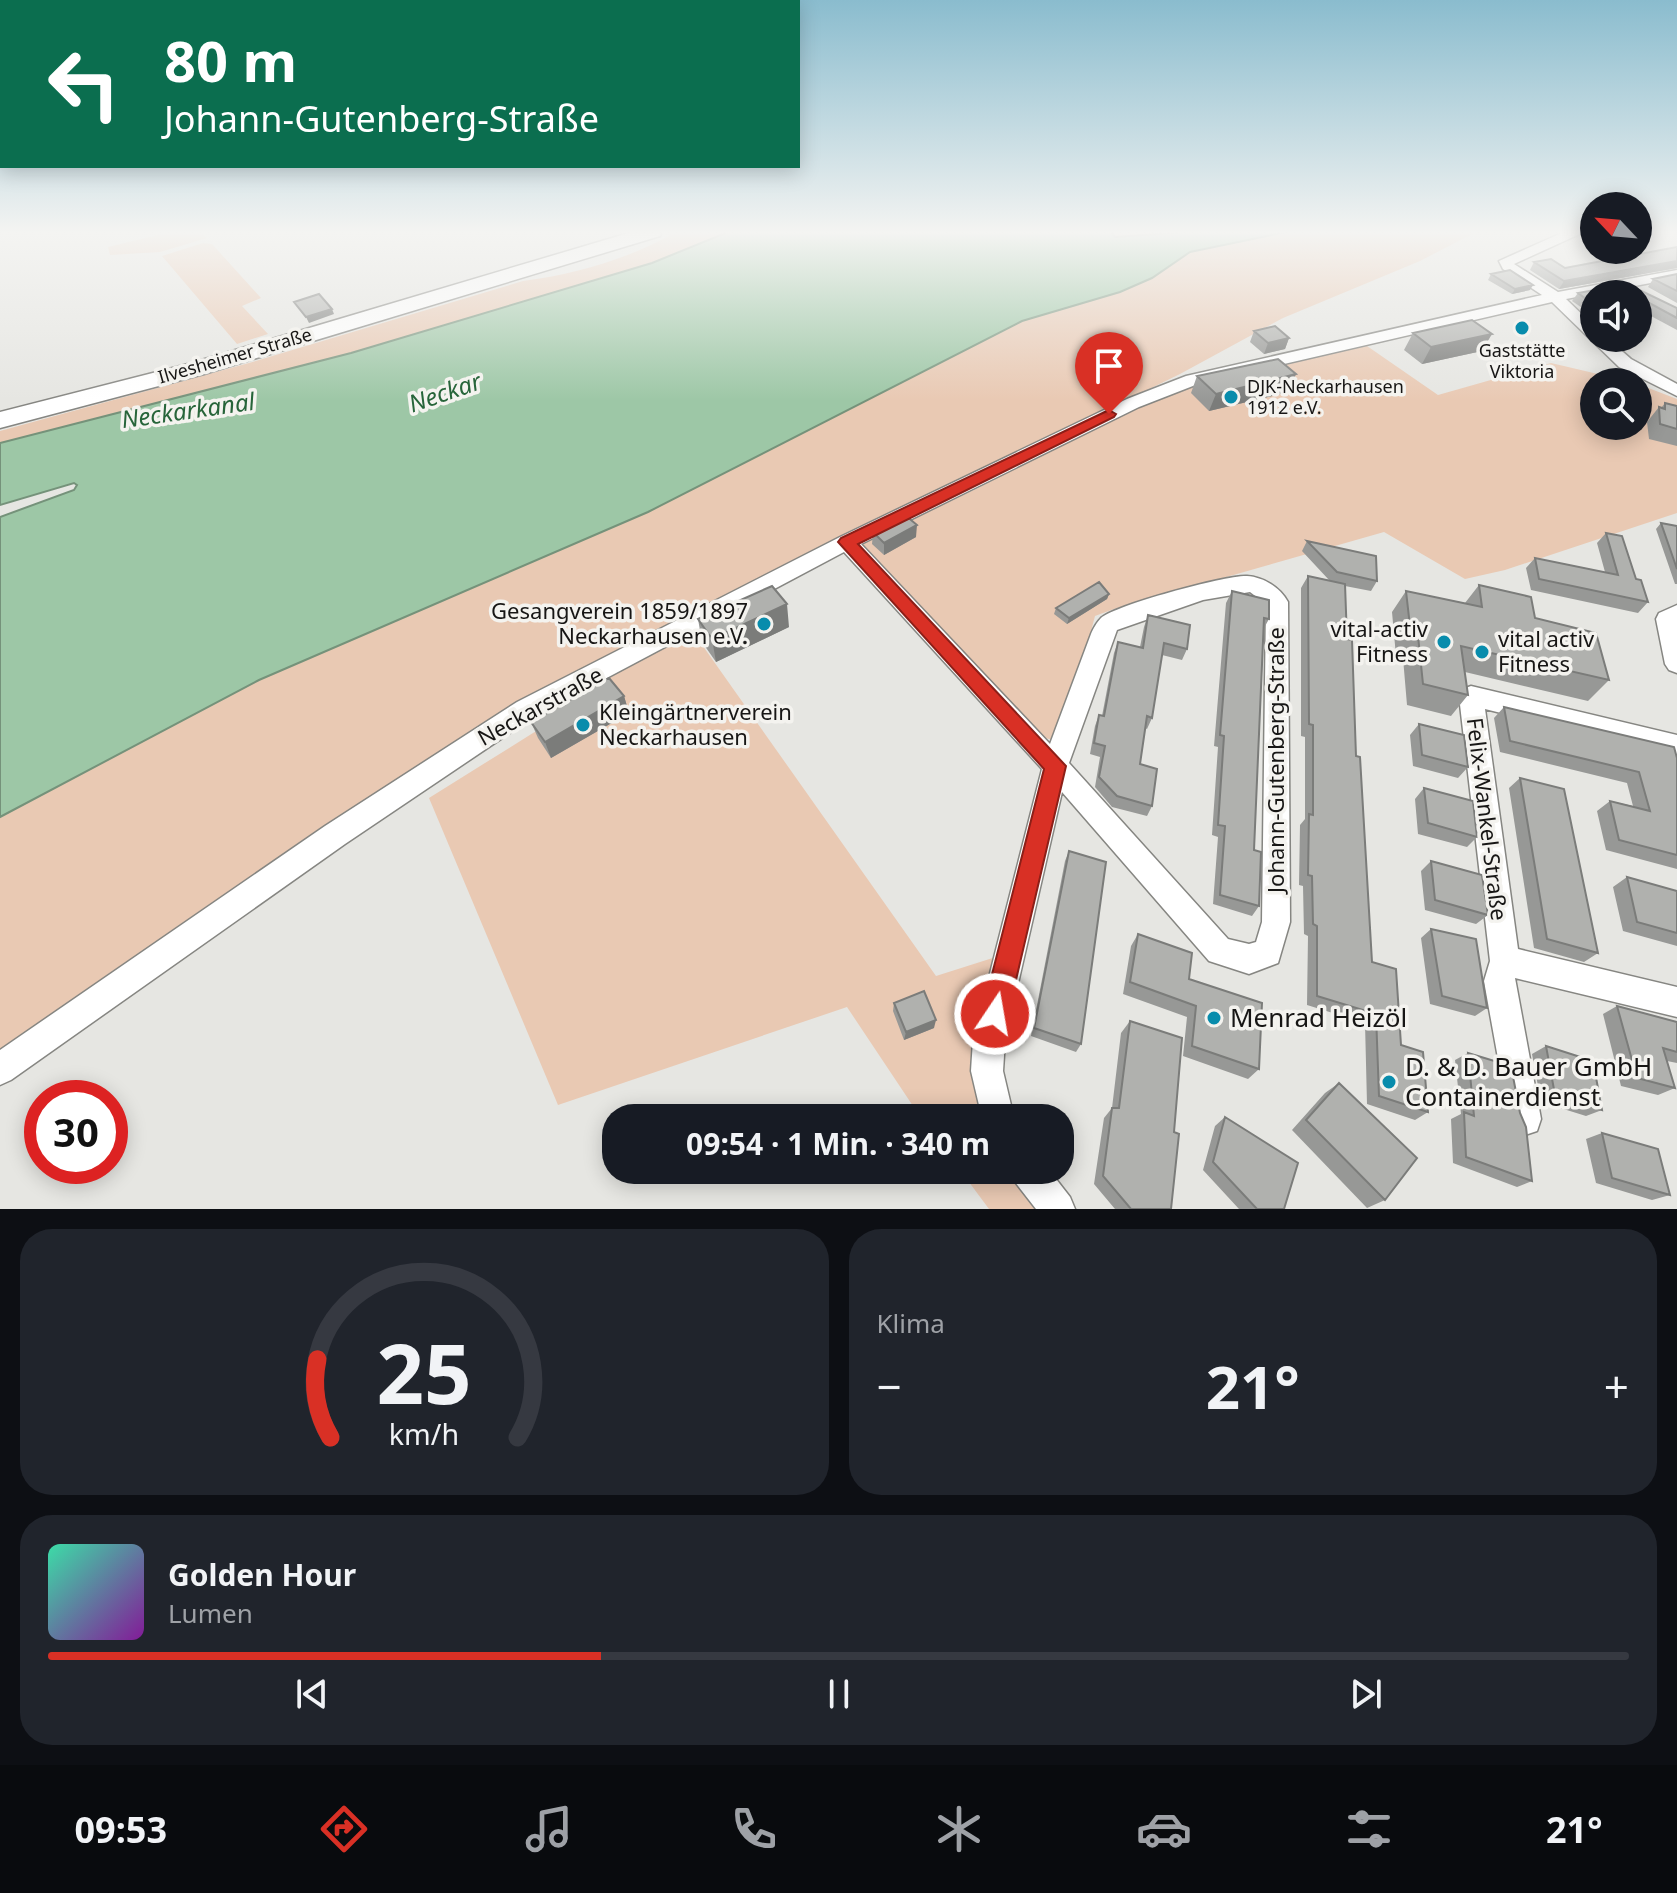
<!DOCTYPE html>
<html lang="de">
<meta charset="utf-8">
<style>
body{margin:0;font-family:"Noto Sans",sans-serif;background:#20242c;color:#f1f3f6;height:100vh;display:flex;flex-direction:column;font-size:30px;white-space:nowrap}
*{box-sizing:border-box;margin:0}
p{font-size:26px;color:#9ea1a6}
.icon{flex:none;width:44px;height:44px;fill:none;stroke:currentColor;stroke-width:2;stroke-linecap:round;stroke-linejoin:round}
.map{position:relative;height:1209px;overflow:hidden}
.sheet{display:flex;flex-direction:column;gap:20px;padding:20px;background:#0d0f14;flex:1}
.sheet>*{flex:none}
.guide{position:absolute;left:0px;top:0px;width:800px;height:168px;box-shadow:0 4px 20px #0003;background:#0b6e4f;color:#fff;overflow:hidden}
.needle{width:52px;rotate:296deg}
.controls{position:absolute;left:1580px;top:192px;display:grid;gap:16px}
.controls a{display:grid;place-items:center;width:72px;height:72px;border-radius:50%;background:#171b24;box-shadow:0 4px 20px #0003;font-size:40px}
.speed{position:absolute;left:24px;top:1080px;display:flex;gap:16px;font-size:40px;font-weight:700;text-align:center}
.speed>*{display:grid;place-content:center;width:104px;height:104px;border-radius:50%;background:#171b24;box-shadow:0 4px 20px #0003;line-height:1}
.speed .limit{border:12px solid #d22;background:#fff;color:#111}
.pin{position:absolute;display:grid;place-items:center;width:68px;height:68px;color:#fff;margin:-82px -34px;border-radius:50% 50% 50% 0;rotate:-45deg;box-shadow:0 0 8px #0007}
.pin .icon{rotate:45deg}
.me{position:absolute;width:88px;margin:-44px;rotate:12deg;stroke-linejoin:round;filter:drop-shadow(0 0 6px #0008)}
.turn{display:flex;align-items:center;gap:28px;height:168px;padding:0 32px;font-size:36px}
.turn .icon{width:104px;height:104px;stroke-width:2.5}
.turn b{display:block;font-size:56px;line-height:68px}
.big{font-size:60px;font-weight:700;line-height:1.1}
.sheet .widget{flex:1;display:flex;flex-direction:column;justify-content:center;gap:12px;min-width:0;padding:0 28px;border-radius:32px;background:#20242c}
.sheet .dial{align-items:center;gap:0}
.dial svg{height:208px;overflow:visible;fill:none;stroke:#363941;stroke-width:7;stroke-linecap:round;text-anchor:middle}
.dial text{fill:#f1f3f6;stroke:none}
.song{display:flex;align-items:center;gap:24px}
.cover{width:96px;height:96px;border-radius:12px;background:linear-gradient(135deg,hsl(160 70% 55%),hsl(290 70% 35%))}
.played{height:8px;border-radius:4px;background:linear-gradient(90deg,#d93025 35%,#363941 35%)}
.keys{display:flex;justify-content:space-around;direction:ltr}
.heat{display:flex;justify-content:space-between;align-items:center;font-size:44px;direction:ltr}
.sheet .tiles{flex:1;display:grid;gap:20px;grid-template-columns:1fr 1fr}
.widget:last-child{grid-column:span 2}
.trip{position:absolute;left:602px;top:1104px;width:472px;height:80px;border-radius:32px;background:#171b24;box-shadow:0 4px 20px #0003;font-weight:700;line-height:80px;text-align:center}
.tab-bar{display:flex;height:128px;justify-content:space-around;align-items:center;background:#090b0e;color:#9ea1a6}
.tab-bar .icon{width:56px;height:56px}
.tab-bar .current{color:#d93025}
.tab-bar b{font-size:36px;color:#f1f3f6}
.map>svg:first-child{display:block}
</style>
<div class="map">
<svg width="1677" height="1209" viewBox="0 0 1677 1209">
<rect width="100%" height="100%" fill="#e6e6e2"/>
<!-- green -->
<path fill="#e9c9b3" d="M170,232H199L207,238L160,252L110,255L108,247Z
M676,232H728L652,263L351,353L0,443V431L249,363L523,281C576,274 629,259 676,232Z
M887,232H1476L1420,261L1283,318L1180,374L816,552L521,703L0,1057V629Z
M203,243L212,244L261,298L242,306L268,334L237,344L162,256Z
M1367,346L1438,395L1551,363L1632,382H1594V426H1638V384L1677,399V513L1505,570L1465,579L1384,532L1114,609L1095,616L1064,733L1053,740L1041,737L852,548L978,488L1139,403L1188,384Z
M693,632L936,976L999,956L988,1118H921L847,1007L558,1105L429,798L533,733L615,687L608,676Z
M960,1170H1015L1042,1209H989Z"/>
<!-- water -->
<path fill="#9dc7a6" stroke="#75927a" stroke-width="2" d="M728,232H1111L1115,237L1184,232H1286L1190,252L1152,278L1120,292L1022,321L648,512L259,680L0,817V517L74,490L77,485L74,483L0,505V443L351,353L652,263Z"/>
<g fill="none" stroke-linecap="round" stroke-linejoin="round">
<defs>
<path id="minor" d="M1564,232H1584L1514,264L1558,292L1677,270V278L1566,299L1594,326V338H1607L1631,359L1677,384V396L1619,367L1552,302L1198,384L1139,407L861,544L1050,744L1091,634C1093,629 1097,622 1101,618C1116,605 1226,575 1247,576C1263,577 1280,587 1288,602L1290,922L1278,963L1249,974L1209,961L1062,792L1005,1040L1003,1071L1014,1118H982L971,1071L973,1040L1042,769L844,552L535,716L345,844L11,1080L0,1085V1050L325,826L517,702L840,537L1127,399L1186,376L1542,295L1503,269L1499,261ZM1250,592L1266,604L1262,922L1256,942L1249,944L1228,939L1069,763L1117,630L1203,600Z
M1677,605V673L1669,670L1665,664L1656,619L1659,613Z
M1471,686L1677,735V757L1485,709L1518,949L1677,987V1017L1515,978L1541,1119L1537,1131L1525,1135L1513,1131L1509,1119L1484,981L1490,961L1459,696L1463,689Z
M1010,1170H1049L1070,1197L1075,1209H1036L1015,1182Z"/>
<path id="secondary" d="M632,232H662L660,236L204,374L0,428V412L188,364Z"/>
</defs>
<!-- minor casing -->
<use href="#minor" stroke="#868682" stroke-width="3"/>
<!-- secondary casing -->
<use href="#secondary" stroke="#868682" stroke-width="3"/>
<!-- minor -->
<use href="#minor" fill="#fff" fill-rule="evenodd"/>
<!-- secondary -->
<use href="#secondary" fill="#fff" fill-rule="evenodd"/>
</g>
<!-- wall -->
<path fill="#979896" d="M1584,232H1594V242L1582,236Z
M1677,247V268L1559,289L1530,270L1534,262L1565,268Z
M1491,274L1530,290L1512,294L1488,280Z
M1677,274V303L1648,287L1653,279Z
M1627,284L1677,308V330L1638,309V294H1594V311L1588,312L1572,301L1578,293Z
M1254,331L1289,338L1285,349L1264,354L1250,342Z
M1413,333L1482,351L1422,364L1404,350Z
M1197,376L1289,392L1209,411L1191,393Z
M1665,403L1677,406V446L1649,439L1647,422L1659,407L1661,408Z
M1661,523L1677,526V584H1675L1656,529Z
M873,532L916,537L884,555L872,544Z
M1606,533L1636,579L1648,602L1638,613L1531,590L1526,568L1535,558L1605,572L1597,543Z
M1307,541L1377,581L1371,591L1345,586L1347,639L1372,962L1401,1045L1428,1112L1415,1120L1367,1104L1365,1023L1307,1005L1308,936L1304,934L1303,886L1299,885L1300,825L1305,819V737L1301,736V588L1308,576L1329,580L1302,551Z
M1479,585L1535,618L1609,680L1588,701L1465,672L1468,695L1451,716L1407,705L1403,658L1396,656L1392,612L1406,591L1465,603Z
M1232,591L1269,619L1264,628L1254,850L1259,906L1252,916L1213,904L1218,837L1212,835L1218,747L1214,746L1226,603Z
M1109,594L1107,599L1067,624L1054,614L1056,608Z
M1148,615L1187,649L1182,660L1162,655L1152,718L1147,729L1145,728L1140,764L1152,806L1147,816L1112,807L1095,787L1100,757L1090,754L1095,726L1099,715L1102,716L1114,653L1118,642L1140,647L1144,627Z
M698,619L789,627L716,662L702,642Z
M624,696L629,713L551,758L538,738L531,722Z
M1504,707L1677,758V869L1606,850L1597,811L1610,801L1633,806L1627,783L1500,752L1494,718Z
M1419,724L1468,767L1458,778L1413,766L1410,735Z
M1520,778L1598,953L1584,962L1534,948L1509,788Z
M1424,788L1477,837L1467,847L1418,834L1415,799Z
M1069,851L1081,1044L1076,1052L1031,1036L1065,861Z
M1431,861L1488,915L1476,924L1425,910L1421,871Z
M1627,877L1677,891V946L1623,931L1613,887Z
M1431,929L1487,1008L1475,1016L1430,1004L1421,938Z
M1138,934L1189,979L1259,1069L1248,1079L1183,1056L1187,1017L1123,994L1131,946Z
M894,1003L934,1028L904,1040L893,1011Z
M1617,1006L1677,1022V1063L1667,1061L1675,1088L1658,1095L1621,1086L1603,1014Z
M1130,1021L1174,1132L1171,1209H1115L1094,1184L1104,1118L1112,1108L1121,1033Z
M1546,1046L1602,1110L1586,1116L1541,1102L1532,1054Z
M1468,1053L1532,1181L1517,1187L1453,1163L1451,1119L1461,1114L1455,1060Z
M1339,1083L1385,1200L1367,1208L1292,1130L1325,1093Z
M1225,1117L1284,1209H1239L1203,1170L1215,1126Z
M1602,1133L1670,1195L1652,1200L1596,1183L1586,1139Z"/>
<!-- shaded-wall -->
<path fill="#7b7c7a" d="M1677,261V268L1559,289L1564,281Z
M1533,285L1530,290L1512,294L1515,289Z
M1593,304H1594V311L1588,312Z
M332,309L334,314L309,323L306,317Z
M1492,334L1482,351L1422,364L1431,347Z
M1289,338L1285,349L1264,354L1268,343Z
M1296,374L1289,392L1209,411L1216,394Z
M917,525L916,537L884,555V543Z
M1109,594L1107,599L1067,624L1069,618Z
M787,604L789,627L716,662L712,639Z
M624,696L629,713L551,758L545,742Z
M936,1020L934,1028L904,1040L906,1032Z"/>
<!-- building -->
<path fill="#b0b1ae" stroke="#7b7c7a" stroke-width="2" d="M1677,247V261L1564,281L1534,262L1551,259L1565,268Z
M1510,270L1533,285L1515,289L1491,274Z
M1677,274V291L1653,279Z
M1627,284L1677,308V318L1638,297V294H1594V304H1593L1578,293Z
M319,294L332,309L306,317L294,302Z
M1472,320L1492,334L1431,347L1413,333Z
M1275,326L1289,338L1268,343L1254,331Z
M1278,359L1296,374L1216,394L1197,376Z
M1665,403L1677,406V429L1660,424L1659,407L1665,409Z
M905,515L917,525L884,543L873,532Z
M1661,523L1677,526V569Z
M1606,533L1622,536L1636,579L1641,580L1648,602L1539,579L1535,558L1618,575Z
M1307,541L1376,556L1377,581L1337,572Z
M1308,576L1345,584L1347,639L1352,640L1356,756L1360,757L1372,962L1396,969L1401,1045L1423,1052L1428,1112L1379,1096L1376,1014L1317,996V926L1313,924L1312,876L1308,875L1309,814L1313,815V725L1309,724Z
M1099,582L1109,594L1069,618L1056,608Z
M1479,585L1531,597L1535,618L1596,633L1609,680L1461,646L1468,695L1423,684L1418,636L1411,635L1406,591L1482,607Z
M772,586L787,604L712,639L698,619Z
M1232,591L1269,600V619L1264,618L1254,850L1261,852L1259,906L1220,895L1225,826L1218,825L1224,736L1220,735Z
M1148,615L1190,625L1187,649L1164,643L1152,718L1147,716L1140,764L1157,769L1152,806L1117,796L1099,777L1105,746L1094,743L1099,715L1104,716L1118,642L1143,648Z
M609,678L624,696L545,742L531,722Z
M1504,707L1674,747L1677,758V855L1619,840L1610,801L1650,811L1639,772L1510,741Z
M1419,724L1464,735L1468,767L1422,755Z
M1520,778L1564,789L1598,953L1547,939Z
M1424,788L1473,801L1477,837L1428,823Z
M1069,851L1106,862L1081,1044L1034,1028Z
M1431,861L1482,875L1488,915L1435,900Z
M1627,877L1677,891V933L1637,922Z
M1431,929L1476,939L1487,1008L1442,996Z
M1138,934L1192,953L1189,979L1262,1003L1259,1069L1192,1046L1196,1006L1130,982Z
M924,991L936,1020L906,1032L894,1003Z
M1617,1006L1677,1022V1052L1663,1048L1675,1088L1637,1078Z
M1130,1021L1182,1038L1174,1132L1179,1134L1171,1209H1131L1103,1176L1112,1108H1119Z
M1546,1046L1593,1061L1602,1110L1555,1095Z
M1468,1053L1511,1066L1520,1113L1526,1127L1532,1181L1466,1157L1464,1112L1474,1116Z
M1339,1083L1417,1158L1385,1200L1306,1120Z
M1225,1117L1298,1163L1284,1209H1257L1213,1162Z
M1602,1133L1658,1149L1670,1195L1612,1178Z"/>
<!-- sky -->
<linearGradient id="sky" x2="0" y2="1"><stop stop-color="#8abcce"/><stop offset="0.58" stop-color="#f4f4f2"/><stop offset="1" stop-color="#f4f4f2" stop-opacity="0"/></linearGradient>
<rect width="1677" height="401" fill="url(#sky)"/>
<!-- route -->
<path fill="#d93025" stroke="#8d1f18" stroke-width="2" d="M1109,410L1116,414L1114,417L858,544L1066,766L1008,1014L1004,1023L995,1027L986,1023L982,1014L1044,769L838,542L841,538Z"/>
<!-- markers -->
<g fill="#088cac" stroke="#f4f3ef" stroke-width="3">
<circle cx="1522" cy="328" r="8"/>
<circle cx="1231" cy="397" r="8"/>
<circle cx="764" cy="624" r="8"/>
<circle cx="1444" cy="642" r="8"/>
<circle cx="1482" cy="652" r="8"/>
<circle cx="583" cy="725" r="8"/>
<circle cx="1214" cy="1018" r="8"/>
<circle cx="1389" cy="1082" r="8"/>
</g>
<g text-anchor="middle" stroke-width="7" stroke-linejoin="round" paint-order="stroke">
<!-- far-poi labels -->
<g font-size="18" fill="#171615" stroke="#f4f3ef">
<text x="1522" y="357">Gaststätte<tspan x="1522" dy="21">Viktoria</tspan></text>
<text x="1247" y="393" text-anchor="start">DJK-Neckarhausen<tspan x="1247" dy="21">1912 e.V.</tspan></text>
</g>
<!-- far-street labels -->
<g font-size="18" fill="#171615" stroke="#f4f3ef">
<text transform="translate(235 356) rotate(-16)" y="6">Ilvesheimer Straße</text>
</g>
<!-- poi labels -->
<g font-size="22" fill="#171615" stroke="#f4f3ef" text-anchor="end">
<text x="748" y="619">Gesangverein 1859/1897<tspan x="748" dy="25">Neckarhausen e.V.</tspan></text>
<text x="1428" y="637">vital-activ<tspan x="1428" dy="25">Fitness</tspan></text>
<text x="1498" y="647" text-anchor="start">vital activ<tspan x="1498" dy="25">Fitness</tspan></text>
<text x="599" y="720" text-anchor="start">Kleingärtnerverein<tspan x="599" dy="25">Neckarhausen</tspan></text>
</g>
<!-- street labels -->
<g font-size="22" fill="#171615" stroke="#f4f3ef">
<text transform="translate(540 706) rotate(-29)" y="8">Neckarstraße</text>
<text transform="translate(1276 760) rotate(-90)" y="8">Johann-Gutenberg-Straße</text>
<text transform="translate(1487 819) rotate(83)" y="8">Felix-Wankel-Straße</text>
</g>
<!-- water labels -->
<g font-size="24" font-style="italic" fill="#27653a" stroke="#f4f3ef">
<text transform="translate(445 393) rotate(-19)" y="8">Neckar</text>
<text transform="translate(188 411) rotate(-8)" y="8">Neckarkanal</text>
</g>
<!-- near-poi labels -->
<g font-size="26" fill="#171615" stroke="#f4f3ef" text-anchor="start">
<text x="1230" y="1027">Menrad Heizöl</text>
<text x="1405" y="1076">D. &amp; D. Bauer GmbH<tspan x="1405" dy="30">Containerdienst</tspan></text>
</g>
</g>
</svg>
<div class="controls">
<a><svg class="needle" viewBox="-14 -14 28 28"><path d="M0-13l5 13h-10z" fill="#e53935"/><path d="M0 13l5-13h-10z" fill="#9ea1a6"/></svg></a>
<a><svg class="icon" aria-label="sound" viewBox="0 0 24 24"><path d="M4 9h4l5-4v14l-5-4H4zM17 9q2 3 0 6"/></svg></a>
<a><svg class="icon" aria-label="search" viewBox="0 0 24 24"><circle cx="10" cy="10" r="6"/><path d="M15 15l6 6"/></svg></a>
</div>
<div class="speed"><div class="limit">30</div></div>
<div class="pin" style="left:1109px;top:414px;background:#d93025"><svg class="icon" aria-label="arrive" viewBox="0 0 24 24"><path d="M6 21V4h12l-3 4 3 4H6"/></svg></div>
<svg class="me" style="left:995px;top:1014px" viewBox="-20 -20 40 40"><circle r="17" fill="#d93025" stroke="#fff" stroke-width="3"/><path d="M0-11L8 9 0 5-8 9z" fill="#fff"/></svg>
<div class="trip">09:54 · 1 Min. · 340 m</div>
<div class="guide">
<div class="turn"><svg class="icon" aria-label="left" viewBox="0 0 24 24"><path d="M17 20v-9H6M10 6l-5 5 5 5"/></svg><div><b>80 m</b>Johann-Gutenberg-Straße</div></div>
</div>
</div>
<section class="sheet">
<div class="tiles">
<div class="widget dial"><svg viewBox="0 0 100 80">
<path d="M14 69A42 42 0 1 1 86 69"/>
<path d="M14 69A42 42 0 0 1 9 39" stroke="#d93025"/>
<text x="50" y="56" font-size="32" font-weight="700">25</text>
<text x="50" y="72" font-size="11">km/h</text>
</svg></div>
<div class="widget"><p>Klima</p>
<div class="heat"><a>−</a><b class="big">21°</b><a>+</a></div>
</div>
<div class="widget">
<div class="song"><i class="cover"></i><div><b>Golden Hour</b><p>Lumen</p></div></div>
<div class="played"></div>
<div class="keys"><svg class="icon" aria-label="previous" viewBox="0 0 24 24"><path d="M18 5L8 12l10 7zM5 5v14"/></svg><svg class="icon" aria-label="pause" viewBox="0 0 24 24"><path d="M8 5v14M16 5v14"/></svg><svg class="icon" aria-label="next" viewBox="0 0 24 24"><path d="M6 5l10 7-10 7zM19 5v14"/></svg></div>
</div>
</div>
</section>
<nav class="tab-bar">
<b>09:53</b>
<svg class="icon current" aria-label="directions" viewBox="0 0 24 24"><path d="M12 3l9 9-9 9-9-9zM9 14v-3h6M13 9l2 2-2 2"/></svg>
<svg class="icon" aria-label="music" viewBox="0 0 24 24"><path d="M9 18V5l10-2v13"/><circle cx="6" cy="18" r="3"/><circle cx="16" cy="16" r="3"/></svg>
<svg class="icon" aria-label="phone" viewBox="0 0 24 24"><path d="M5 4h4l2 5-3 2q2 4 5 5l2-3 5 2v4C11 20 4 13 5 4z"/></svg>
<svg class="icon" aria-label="climate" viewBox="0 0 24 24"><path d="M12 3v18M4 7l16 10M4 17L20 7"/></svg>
<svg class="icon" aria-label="car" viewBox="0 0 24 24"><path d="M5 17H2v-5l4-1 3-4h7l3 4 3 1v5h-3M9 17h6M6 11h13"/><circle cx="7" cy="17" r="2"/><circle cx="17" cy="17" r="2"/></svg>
<svg class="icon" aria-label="filters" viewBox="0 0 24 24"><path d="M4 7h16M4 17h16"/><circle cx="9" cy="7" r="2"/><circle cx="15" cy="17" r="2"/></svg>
<b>21°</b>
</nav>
